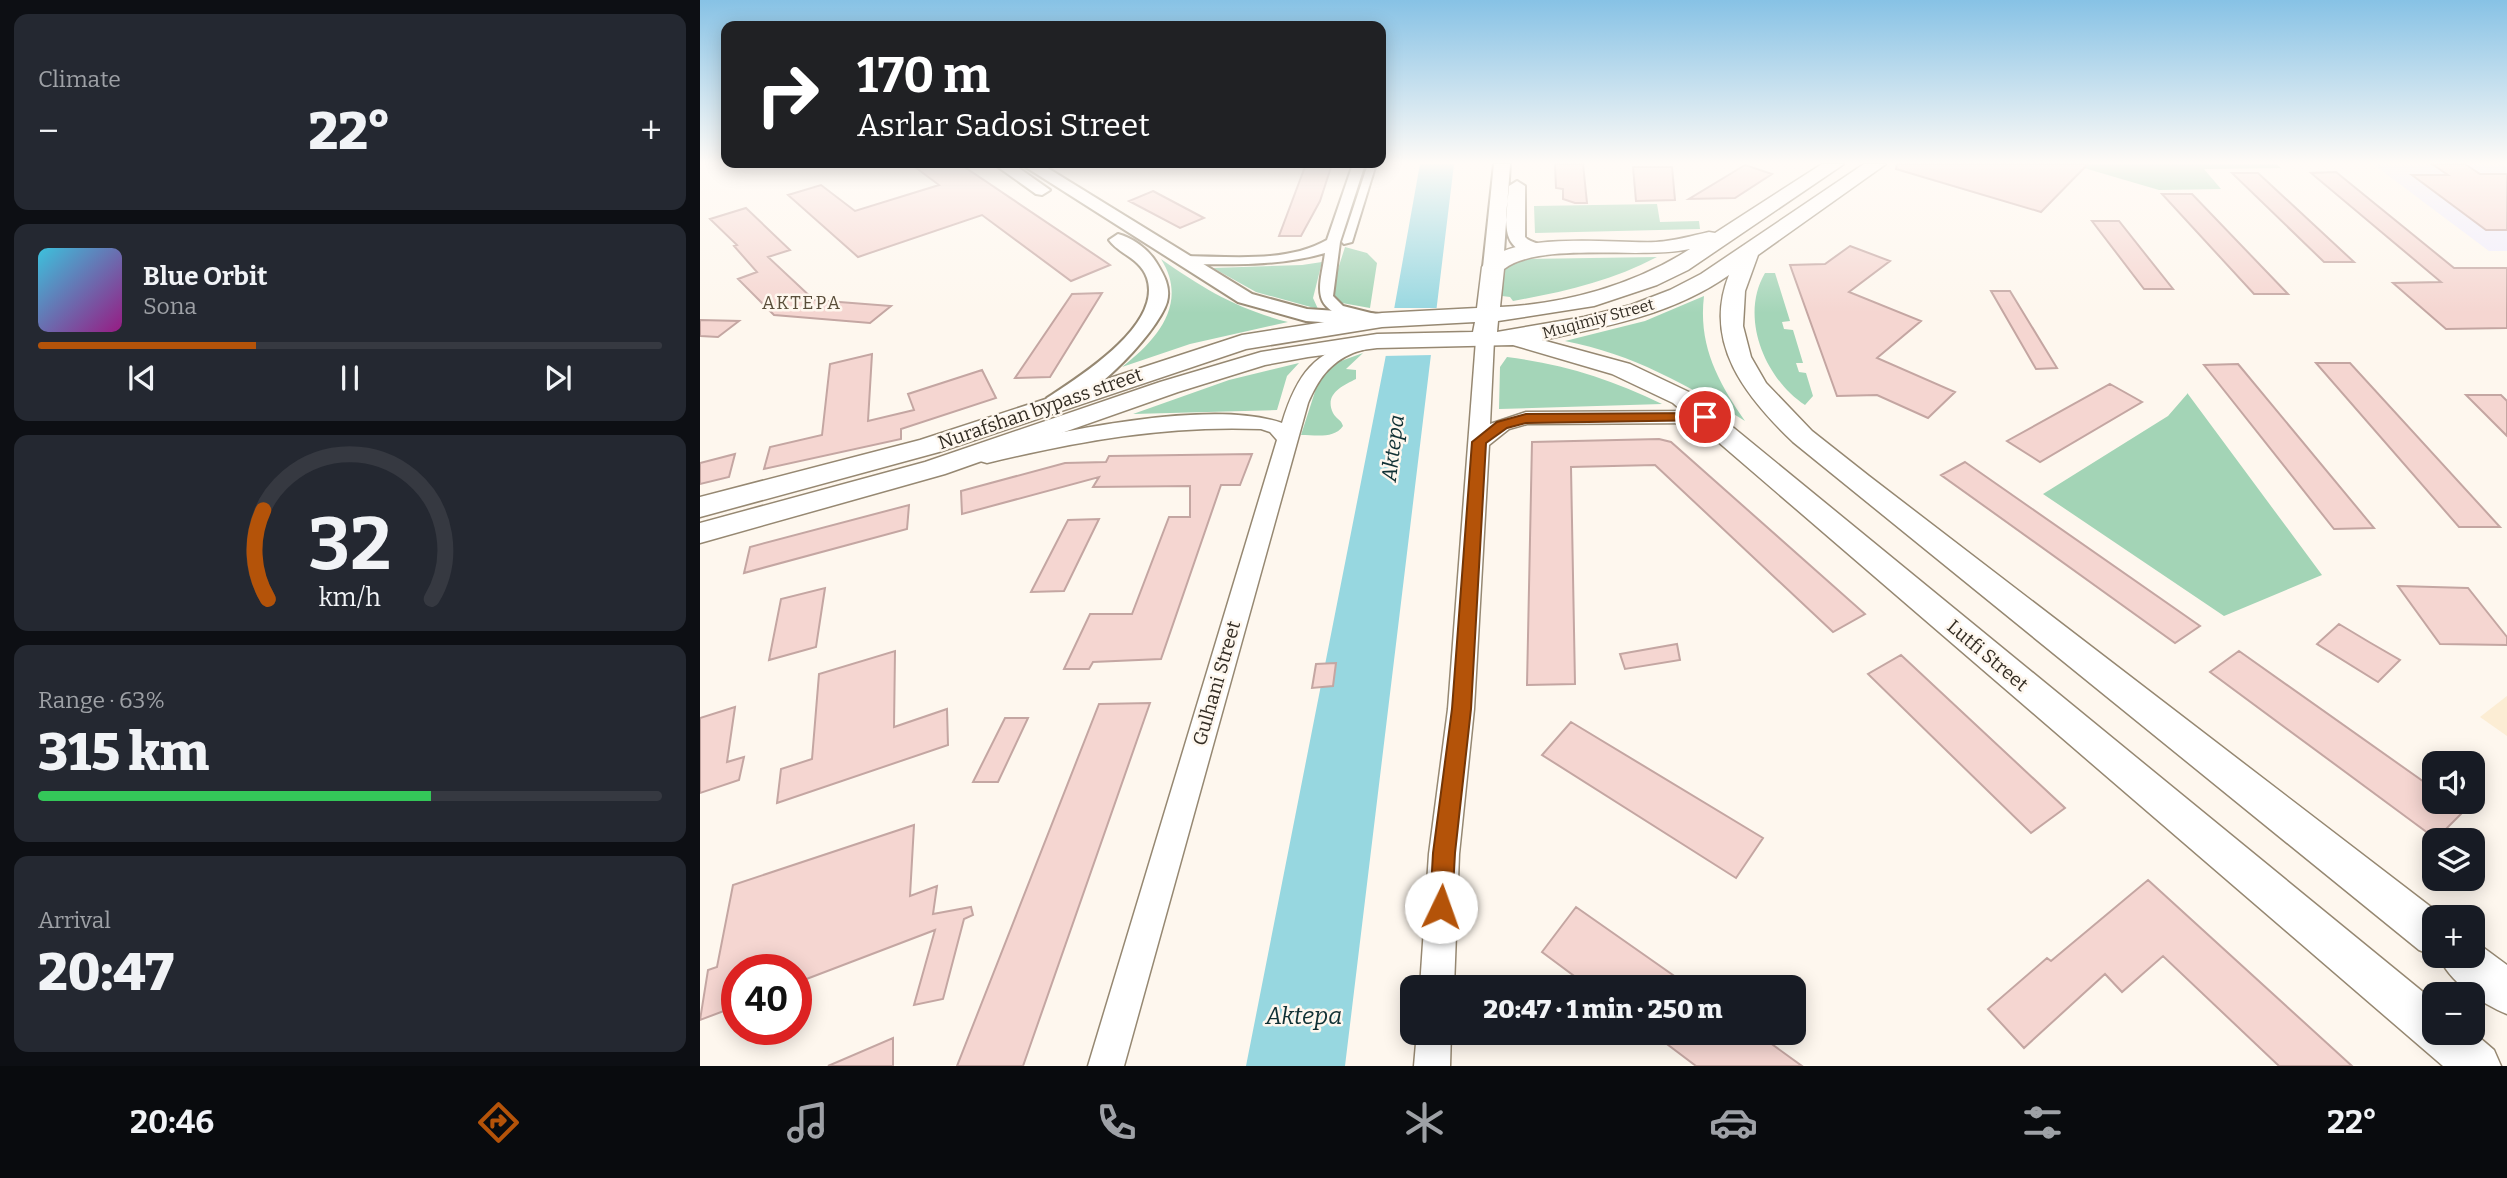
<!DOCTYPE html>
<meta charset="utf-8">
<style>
body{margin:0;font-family:Bitter,serif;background:#242831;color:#f1f3f6;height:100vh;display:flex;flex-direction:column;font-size:26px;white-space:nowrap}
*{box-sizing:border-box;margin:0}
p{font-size:23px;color:#9ea1a6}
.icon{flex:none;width:38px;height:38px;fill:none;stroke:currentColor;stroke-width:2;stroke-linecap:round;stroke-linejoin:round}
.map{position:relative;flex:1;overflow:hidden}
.details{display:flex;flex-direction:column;gap:14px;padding:14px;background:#0d0f14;width:700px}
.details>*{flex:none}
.guide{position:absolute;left:21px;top:21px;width:665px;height:147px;border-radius:14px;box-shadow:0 4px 18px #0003;background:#202124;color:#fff;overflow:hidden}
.buttons{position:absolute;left:1722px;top:751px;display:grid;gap:14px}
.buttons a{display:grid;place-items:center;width:63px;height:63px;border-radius:14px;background:#171b24;box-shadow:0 4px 18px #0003;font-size:35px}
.speed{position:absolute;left:21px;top:954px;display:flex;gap:14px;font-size:35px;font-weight:700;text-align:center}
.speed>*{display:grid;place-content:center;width:91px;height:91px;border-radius:50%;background:#171b24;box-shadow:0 4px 18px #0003;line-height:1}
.speed .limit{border:10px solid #d22;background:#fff;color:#111}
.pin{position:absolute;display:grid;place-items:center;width:60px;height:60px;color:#fff;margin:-30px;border:4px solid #fff;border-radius:50%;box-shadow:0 2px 7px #0007}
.me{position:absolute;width:77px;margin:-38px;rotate:3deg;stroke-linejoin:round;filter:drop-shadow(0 0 5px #0008)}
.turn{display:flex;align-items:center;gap:24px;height:147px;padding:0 21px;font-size:32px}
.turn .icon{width:91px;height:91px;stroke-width:2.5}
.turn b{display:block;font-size:49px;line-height:60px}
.big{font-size:52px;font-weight:800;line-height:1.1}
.details .widget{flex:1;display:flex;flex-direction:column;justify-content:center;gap:10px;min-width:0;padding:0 24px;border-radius:14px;background:#242831}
.details .dial{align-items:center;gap:0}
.dial svg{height:182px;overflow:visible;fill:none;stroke:#363941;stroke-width:7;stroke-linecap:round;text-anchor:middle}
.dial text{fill:#f1f3f6;stroke:none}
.song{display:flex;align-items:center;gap:21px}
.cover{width:84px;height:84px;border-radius:10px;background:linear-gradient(135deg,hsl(190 70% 55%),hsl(310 70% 35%))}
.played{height:7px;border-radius:4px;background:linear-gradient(90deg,#b45309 35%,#363941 35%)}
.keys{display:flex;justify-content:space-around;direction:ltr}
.heat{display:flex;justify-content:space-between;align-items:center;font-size:38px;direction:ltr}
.charge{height:10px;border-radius:5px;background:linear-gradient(90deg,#34c759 63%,#363941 0)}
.trip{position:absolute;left:700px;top:975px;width:406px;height:70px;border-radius:14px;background:#171b24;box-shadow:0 4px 18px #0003;font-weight:800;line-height:70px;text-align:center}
.dock{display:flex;height:112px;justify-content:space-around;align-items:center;background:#090b0e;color:#9ea1a6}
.dock .icon{width:49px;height:49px}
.dock .active{color:#b45309}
.dock b{font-size:32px;color:#f1f3f6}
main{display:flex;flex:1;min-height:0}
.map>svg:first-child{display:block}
</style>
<main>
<section class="details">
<div class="widget"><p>Climate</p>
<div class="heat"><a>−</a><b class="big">22°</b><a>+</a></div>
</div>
<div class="widget">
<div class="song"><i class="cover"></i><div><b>Blue Orbit</b><p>Sona</p></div></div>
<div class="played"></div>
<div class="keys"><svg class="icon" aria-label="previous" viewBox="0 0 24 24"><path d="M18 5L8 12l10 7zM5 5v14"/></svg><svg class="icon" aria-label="pause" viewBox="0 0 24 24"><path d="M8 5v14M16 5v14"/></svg><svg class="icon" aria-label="next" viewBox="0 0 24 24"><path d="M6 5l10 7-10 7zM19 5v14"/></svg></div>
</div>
<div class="widget dial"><svg viewBox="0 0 100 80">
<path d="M14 69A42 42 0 1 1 86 69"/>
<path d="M14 69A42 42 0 0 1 12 30" stroke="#b45309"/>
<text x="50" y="56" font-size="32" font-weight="700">32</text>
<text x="50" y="72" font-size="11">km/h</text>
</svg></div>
<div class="widget"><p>Range · 63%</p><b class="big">315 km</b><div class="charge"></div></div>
<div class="widget"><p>Arrival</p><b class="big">20:47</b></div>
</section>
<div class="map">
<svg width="1807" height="1066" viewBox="0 0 1807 1066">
<rect width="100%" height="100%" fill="#fef7ee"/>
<!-- commercial -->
<path fill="#efecfd" d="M1673,164H1807V251H1789Z"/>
<!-- built -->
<path fill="#fcedd4" d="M1807,696V736L1780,717Z"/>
<!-- green -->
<path fill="#a4d5b8" d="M957,257C912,281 863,292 813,301L810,297L802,296L804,266L816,259Z
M461,259C504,289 537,309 588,322L490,344L422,367C457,340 489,303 461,259Z
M622,262L613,298L618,309L556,292L513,268L602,265Z
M1065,273H1075L1090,321L1082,322L1084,329L1093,330L1103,363H1096L1099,372L1106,373L1113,396L1105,405C1065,379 1039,317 1065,273Z
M1004,296C998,345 1018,382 1045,421C987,385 933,354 865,341L945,321Z
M663,353L646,369L656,370V379C642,386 624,394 633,413C636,419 641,419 643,426C634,439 616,435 601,435L621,373L630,365Z
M807,357C863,364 911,379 962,404L799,409L800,367Z
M599,363L587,376L577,410L433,414L529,380Z"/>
<!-- forest -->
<path fill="#a3d4b6" d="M1387,164H1576L1581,168L1504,169L1521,189L1459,190L1384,168Z
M957,204L960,222L999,221L1000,229L835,233L834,206Z
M645,247L667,253L677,263L670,308L642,303L632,297L631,291Z
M1488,393V394L1622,575L1524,616L1343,494L1468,416Z"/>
<!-- water -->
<path fill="#97d7e0" d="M720,164H754L645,1066H546L685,360Z"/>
<!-- pier -->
<path fill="#fef7ee" d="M691,308H739L733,355L682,356Z"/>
<!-- building -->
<path fill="#f5d6d1" stroke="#c4a6a2" stroke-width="2" d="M211,164H260L410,265L371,281L282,215L158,257L88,195L121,185L155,211L239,185Z
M606,164H632L620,201L601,236H579Z
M855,164H883L887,203H875L863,199V189L856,188Z
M1197,164H1388L1341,212L1196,169Z
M1732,164H1765L1780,174H1807V230H1786L1712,175H1748Z
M1045,165L1072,174L1035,198L989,199Z
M933,167H972L975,200L936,201Z
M1636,172L1754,268H1807V328L1746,329L1693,283L1741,282L1611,173Z
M1532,173H1558L1654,262H1624Z
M453,191L504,218L480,228L429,201Z
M1462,194H1492L1588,294H1554Z
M46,208L90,250L68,257L114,300L191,306L170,323L74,315L38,279L57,272L34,246L37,245L10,219Z
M1392,221H1419L1473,289H1444Z
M1150,246L1190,261L1149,292L1221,321L1177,358L1255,392L1228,418L1177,395L1137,396L1090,265L1125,264Z
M1291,291H1310L1357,368L1336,369Z
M402,293L350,377L315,378L372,294Z
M0,320L39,321L18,337L0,336Z
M172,354L168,421L214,410L208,394L282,370L296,398L201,429V439L64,469L70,447L122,435L130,364Z
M1616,363H1650L1800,527H1759Z
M1538,364L1674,528L1634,529L1504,365Z
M1410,384L1442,402L1340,462L1307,441Z
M1766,395H1801L1807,401V436Z
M959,439L971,442L1165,614L1133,632L955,465L871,467L875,684L827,685L832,442Z
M35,454L29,477L0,484V463Z
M552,454L540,485H521L461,659L393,662L389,669H364L390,614H432L469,517H490V486L393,487L399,477L262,514L261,491L365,463L406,462L409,456Z
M1265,462L1500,626L1475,643L1241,475Z
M209,505L207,529L44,573L50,547Z
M399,519L364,591L331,592L368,520Z
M1698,586L1768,588L1807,637V645L1740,644Z
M125,588L116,647L69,660L81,599Z
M1639,624L1669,642L1700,660L1678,682L1617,644Z
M977,644L980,660L925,669L920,654Z
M195,651L194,727L247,709L248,745L77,803L81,769L112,759L119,674Z
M1539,651L1734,789V802H1752L1765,810L1736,839L1510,672Z
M1201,655L1365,808L1331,833L1168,674Z
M636,663L633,686L612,688L616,664Z
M450,703L323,1066H257L399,704Z
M35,707L27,762L44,757L39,780L0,793V718Z
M305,718H328L298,782H273Z
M871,722L1063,838L1036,878L842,755Z
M214,825L210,896L237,886L233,914L271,907L273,915L264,919L243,999L214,1005L235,930L96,983V970H37V1006L0,1020L8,970L17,967L33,885Z
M1448,880L1652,1066H1579L1463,956L1422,992L1405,974L1324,1048L1288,1009L1347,958L1351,961Z
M876,907L990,987H889L842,952Z
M951,1032H1055L1102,1066H996Z
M193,1038V1066H128Z"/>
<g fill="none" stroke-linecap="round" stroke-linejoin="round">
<defs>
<path id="pedestrian" d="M668,164H676L652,242L644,244L642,242Z"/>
<path id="minor" d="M653,164H665L640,242L633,296L643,306L675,314L677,317L675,320C666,322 656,319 647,317C609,307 621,283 625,253C577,267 529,264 480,264L473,260L480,256C527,256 585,264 627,240Z"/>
<path id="tertiary" d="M785,335L794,340L790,424L826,412L1005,411L1012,413L1015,417L1012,421L1005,423L827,424L809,429L789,445L774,709L759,854L754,987H720L729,854L748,709L776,340Z
M664,339L673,344C668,350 660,350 653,353C629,363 618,380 608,403L424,1066H388L577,440L570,432L561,429C467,425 378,441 287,463L280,461L277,456L280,451C353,432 511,398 582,423C597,374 614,351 664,339Z
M717,1032H751L750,1066H714Z"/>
<path id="secondary" d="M294,164H313L350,190L342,195L336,194Z
M321,164H341L552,294L607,309L682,314L689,316L692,320L689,324L682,326L606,321L538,302Z
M794,164H810L803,267L793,273L783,267Z
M817,181L825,186V237C831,244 842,242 847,250L845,254C836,256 831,254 823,251C798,243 808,206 809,186Z
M418,234C433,238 448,249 456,262C464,275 471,287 467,302C458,333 379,416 347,408L344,403L347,398C379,377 463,325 447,278C440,258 420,255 409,240Z"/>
<path id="primary" d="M1122,164H1144L988,270L957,285L894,306L798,321L797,332L884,317L931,305L970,290L1001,274L1164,164H1186L1058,255L1045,291L1043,326L1051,357L1066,383L1112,431L1169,476L1744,917H1734V956L1719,950L1093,442C1046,397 1002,343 1029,275C974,314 906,327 842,340L930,364L991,393L1734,1001V1032H1773L1794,1050L1801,1066H1743L973,403L912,374L813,345L677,348L608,357L565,365L478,392L245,474L0,543V523L225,462L460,382L561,352L677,334L773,332L775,322L682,327L546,349L239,452L0,517V497L220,440L542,335L682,313L777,308L782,267C808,229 914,244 956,242C974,241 991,236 1009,232L1015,233ZM990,249C934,285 865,304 800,307L804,269C841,241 940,260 990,249Z
M1773,940L1807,965V1014C1782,1004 1748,981 1739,956H1773Z"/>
</defs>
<!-- pedestrian casing -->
<use href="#pedestrian" stroke="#968872" stroke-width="4"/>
<!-- minor casing -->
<use href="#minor" stroke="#968872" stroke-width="4"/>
<!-- tertiary casing -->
<use href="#tertiary" stroke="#968872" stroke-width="3"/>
<!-- secondary casing -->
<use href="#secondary" stroke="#968872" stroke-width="4"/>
<!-- primary casing -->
<use href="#primary" stroke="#968872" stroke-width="3"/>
<!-- pedestrian -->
<use href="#pedestrian" fill="#fff" fill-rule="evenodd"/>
<!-- minor -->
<use href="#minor" fill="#fff" fill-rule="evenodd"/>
<!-- tertiary -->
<use href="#tertiary" fill="#fff" fill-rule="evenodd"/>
<!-- secondary -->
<use href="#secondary" fill="#fff" fill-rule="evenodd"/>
<!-- primary -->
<use href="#primary" fill="#fff" fill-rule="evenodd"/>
</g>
<!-- sky -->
<linearGradient id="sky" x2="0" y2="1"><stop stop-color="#87c2e5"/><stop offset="0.52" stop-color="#fffbf7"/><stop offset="1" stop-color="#fffbf7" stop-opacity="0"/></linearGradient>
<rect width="1807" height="313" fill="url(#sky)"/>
<!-- route -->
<path fill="#b45309" stroke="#753606" stroke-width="2" d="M1005,413L1010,414V420L826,423L807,428L786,443L771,709L755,853L752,907L749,914L741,917L733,914L730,907L733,853L752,709L772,442L797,422L826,414Z"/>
<g text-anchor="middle" stroke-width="5" stroke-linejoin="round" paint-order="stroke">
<!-- far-street labels -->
<g font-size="16" fill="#322c23" stroke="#fef7ee">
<text transform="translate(898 318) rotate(-15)" y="6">Muqimiy Street</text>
</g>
<!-- far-neighbourhood labels -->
<g font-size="18" letter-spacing="2" fill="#594d39" stroke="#fef7ee">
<text x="102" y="309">AKTEPA</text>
</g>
<!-- street labels -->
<g font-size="19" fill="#322c23" stroke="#fef7ee">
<text transform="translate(340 408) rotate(-19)" y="7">Nurafshan bypass street</text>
<text transform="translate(1288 655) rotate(40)" y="7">Lutfi Street</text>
<text transform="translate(516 683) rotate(-74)" y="7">Gulhani Street</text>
</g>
<!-- water labels -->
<g font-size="21" font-style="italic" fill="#0f3034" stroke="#fef7ee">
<text transform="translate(693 448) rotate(-83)" y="7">Aktepa</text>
</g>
<!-- near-water labels -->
<g font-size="24" font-style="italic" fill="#0f3034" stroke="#fef7ee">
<text x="604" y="1024">Aktepa</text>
</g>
</g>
</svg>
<div class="buttons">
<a><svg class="icon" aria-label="sound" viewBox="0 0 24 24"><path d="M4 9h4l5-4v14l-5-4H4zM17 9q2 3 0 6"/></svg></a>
<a><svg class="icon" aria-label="layers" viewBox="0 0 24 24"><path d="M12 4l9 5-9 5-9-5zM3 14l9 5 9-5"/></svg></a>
<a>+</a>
<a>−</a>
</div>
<div class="speed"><div class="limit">40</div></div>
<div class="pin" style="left:1005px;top:417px;background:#d93025"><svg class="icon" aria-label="arrive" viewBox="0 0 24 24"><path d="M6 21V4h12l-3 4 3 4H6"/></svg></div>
<svg class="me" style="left:741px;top:907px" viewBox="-20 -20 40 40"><circle r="19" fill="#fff"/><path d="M0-13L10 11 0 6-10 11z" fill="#b45309"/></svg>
<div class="trip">20:47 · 1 min · 250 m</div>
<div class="guide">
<div class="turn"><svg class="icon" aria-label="right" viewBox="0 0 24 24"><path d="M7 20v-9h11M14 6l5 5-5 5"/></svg><div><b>170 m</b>Asrlar Sadosi Street</div></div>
</div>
</div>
</main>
<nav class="dock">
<b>20:46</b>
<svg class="icon active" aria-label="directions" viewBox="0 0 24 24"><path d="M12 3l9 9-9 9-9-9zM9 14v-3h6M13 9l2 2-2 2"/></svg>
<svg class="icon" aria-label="music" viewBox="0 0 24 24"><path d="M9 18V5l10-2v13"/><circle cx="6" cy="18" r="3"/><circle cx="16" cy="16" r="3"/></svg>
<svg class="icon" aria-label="phone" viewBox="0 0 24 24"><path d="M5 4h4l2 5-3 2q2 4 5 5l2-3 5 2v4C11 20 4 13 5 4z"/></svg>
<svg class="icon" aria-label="climate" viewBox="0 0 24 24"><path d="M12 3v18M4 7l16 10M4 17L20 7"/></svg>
<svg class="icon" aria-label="car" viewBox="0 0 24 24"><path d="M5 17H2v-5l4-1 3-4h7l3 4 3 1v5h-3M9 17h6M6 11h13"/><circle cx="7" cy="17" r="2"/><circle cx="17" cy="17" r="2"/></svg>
<svg class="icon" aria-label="filters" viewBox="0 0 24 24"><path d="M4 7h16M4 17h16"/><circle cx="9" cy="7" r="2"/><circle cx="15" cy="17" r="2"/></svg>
<b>22°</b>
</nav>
